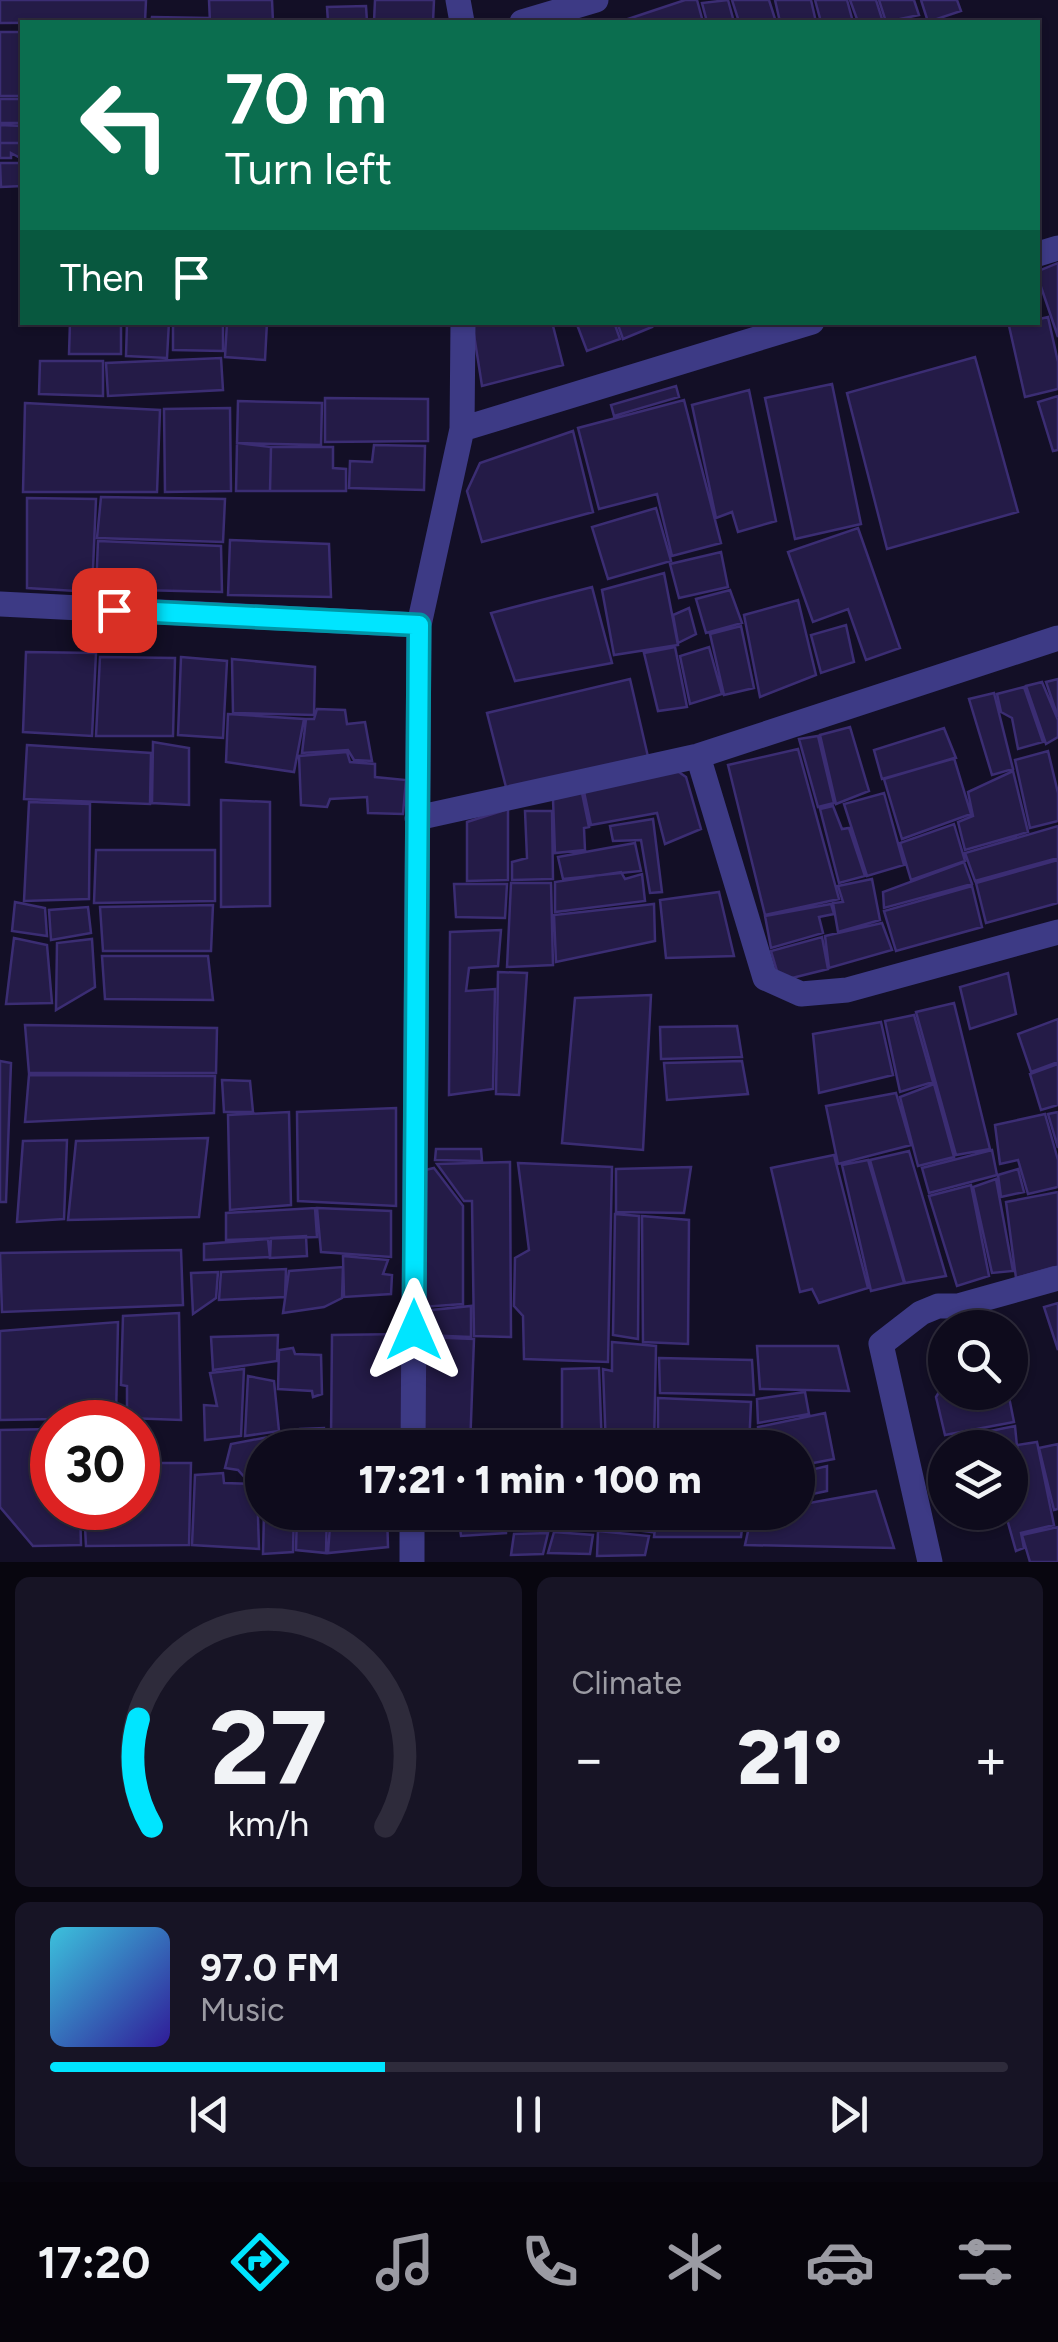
<!DOCTYPE html>
<meta charset="utf-8">
<style>
body{margin:0;font-family:Figtree,sans-serif;background:#171425;color:#f1f3f6;height:100vh;display:flex;flex-direction:column;font-size:38px;white-space:nowrap}
*{box-sizing:border-box;margin:0}
p{font-size:32px;color:#9b9ba3}
.icon{flex:none;width:55px;height:55px;fill:none;stroke:currentColor;stroke-width:2;stroke-linecap:round;stroke-linejoin:round}
.map{position:relative;height:1562px;overflow:hidden}
.drawer{display:flex;flex-direction:column;gap:15px;padding:15px;background:#08060f;flex:1}
.drawer>*{flex:none}
.banner{position:absolute;left:20px;top:20px;width:1020px;height:305px;border-radius:0px;box-shadow:0 2px 8px #0004,0 0 0 2px #2e2b3b;background:#0b6e4f;color:#fff;overflow:hidden}
.tools{position:absolute;left:928px;top:1310px;display:grid;gap:20px}
.tools a{display:grid;place-items:center;width:100px;height:100px;border-radius:50%;background:#0e0b1c;box-shadow:0 2px 8px #0004,0 0 0 2px #2e2b3b;font-size:50px}
.speed{position:absolute;left:30px;top:1400px;display:flex;gap:20px;font-size:50px;font-weight:700;text-align:center}
.speed>*{display:grid;place-content:center;width:130px;height:130px;border-radius:50%;background:#0e0b1c;box-shadow:0 2px 8px #0004,0 0 0 2px #2e2b3b;line-height:1}
.speed .limit{border:15px solid #d22;background:#fff;color:#111}
.pin{position:absolute;display:grid;place-items:center;width:85px;height:85px;color:#fff;margin:-42px;border-radius:20px;box-shadow:0 5px 15px #0006}
.me{position:absolute;width:110px;margin:-55px;rotate:0deg;stroke-linejoin:round;filter:drop-shadow(0 0 8px #0008)}
.turn{display:flex;align-items:center;gap:35px;height:210px;padding:0 40px;font-size:45px}
.turn .icon{width:130px;height:130px;stroke-width:2.5}
.turn b{display:block;font-size:70px;line-height:85px}
.then{display:flex;align-items:center;height:95px;padding:0 40px;background:#0003;gap:20px;font-size:38px}
.big{font-size:75px;font-weight:800;line-height:1.1}
.drawer .widget{flex:1;display:flex;flex-direction:column;justify-content:center;gap:15px;min-width:0;padding:0 35px;border-radius:15px;background:#171425}
.drawer .dial{align-items:center;gap:0}
.dial svg{height:260px;overflow:visible;fill:none;stroke:#2e2b3b;stroke-width:7;stroke-linecap:round;text-anchor:middle}
.dial text{fill:#f1f3f6;stroke:none}
.song{display:flex;align-items:center;gap:30px}
.cover{width:120px;height:120px;border-radius:15px;background:linear-gradient(135deg,hsl(190 70% 55%),hsl(250 70% 35%))}
.played{height:10px;border-radius:5px;background:linear-gradient(90deg,#00e5ff 35%,#2e2b3b 35%)}
.keys{display:flex;justify-content:space-around;direction:ltr}
.heat{display:flex;justify-content:space-between;align-items:center;font-size:55px;direction:ltr}
.drawer .tiles{flex:1;display:grid;gap:15px;grid-template-columns:1fr 1fr}
.widget:last-child{grid-column:span 2}
.trip{position:absolute;left:245px;top:1430px;width:570px;height:100px;border-radius:50px;background:#0e0b1c;box-shadow:0 2px 8px #0004,0 0 0 2px #2e2b3b;font-weight:800;line-height:100px;text-align:center}
.tab-bar{display:flex;height:160px;justify-content:space-around;align-items:center;background:#06040b;color:#9b9ba3}
.tab-bar .icon{width:70px;height:70px}
.tab-bar .current{color:#00e5ff}
.tab-bar b{font-size:45px;color:#f1f3f6}
.map>svg:first-child{display:block}
</style>
<div class="map">
<svg width="1058" height="1562" viewBox="0 0 1058 1562">
<rect width="100%" height="100%" fill="#130f26"/>
<!-- building -->
<path fill="#241b47" stroke="#3b2d73" stroke-width="2.5" d="M0,0H146L145,22L0,23Z
M209,0H272L273,22H210Z
M375,0H434L433,22H374Z
M685,0H697L703,22H619Z
M728,0L734,22H707L702,3Z
M732,0H769L776,22H739Z
M775,0H811L816,22H780Z
M815,0H847L853,22H821Z
M850,0H876L883,22H858Z
M879,0H914L919,15L886,22Z
M921,0H957L961,11L928,22Z
M366,6L367,22H328L327,7Z
M152,17L209,18V22H151Z
M0,32H22V96H0Z
M0,99H22V123H0Z
M0,125L22,126V143H0Z
M0,143H22V159L11,153V158H0Z
M0,163H22V186L1,187Z
M1058,263V337L1038,278V271Z
M1048,317L1058,362V389L1025,397L1009,326Z
M70,322H121V354H69Z
M127,322H169L167,358L126,356Z
M173,322H223V351L173,350Z
M227,322H267L265,360L225,357Z
M472,322H552L563,365L482,386Z
M576,322H614L620,339L587,351Z
M617,322H650L652,327L623,339Z
M975,357L1018,512L887,549L847,393Z
M221,358L223,390L108,396L106,363Z
M40,361H103V396L39,394Z
M832,384L861,524L795,539L765,398Z
M676,386L679,397L614,416L611,405Z
M749,390L776,521L738,532L732,512L716,518L692,405Z
M1058,396V450L1053,451L1038,402Z
M325,398L428,399V441L325,442Z
M684,400L721,543L672,556L657,494L599,509L578,428Z
M238,401L322,403L321,445L237,443Z
M25,403L160,410L157,492H23Z
M230,408L231,491L165,492L164,409Z
M573,431L593,512L482,542L467,491L480,463Z
M237,443L271,447L270,491H236Z
M374,445L425,446L424,490L349,488L350,461L372,462Z
M271,447H333V468L346,469V491H270Z
M101,497L225,499L223,542L97,538Z
M27,498L96,499L92,592L27,588Z
M656,508L671,561L608,579L592,527Z
M858,528L900,648L866,660L848,609L813,622L788,552Z
M230,540L329,544L331,597L228,595Z
M98,541L221,546L222,592L96,589Z
M721,552L728,587L679,598L670,564Z
M664,573L678,645L614,655L602,590Z
M592,587L612,663L515,681L491,613Z
M730,590L742,623L706,633L696,599Z
M798,600L816,675L760,697L744,615Z
M689,608L696,634L678,643L673,615Z
M846,625L854,662L821,673L811,635Z
M741,626L754,688L724,695L710,634Z
M675,647L687,707L658,711L644,653Z
M709,647L722,694L690,704L680,656Z
M26,652L96,653L92,736L23,732Z
M100,657L175,658L173,736H96Z
M181,657L227,661L223,738L178,735Z
M232,659L315,667L314,715L233,713Z
M630,679L649,761L507,791L487,713Z
M1058,679V717L1046,682Z
M1042,682L1058,720V737L1046,744L1026,686Z
M1024,687L1043,742L1018,749L1012,718L1001,712L997,694Z
M994,693L1013,769L992,775L969,699Z
M317,709L345,710L347,724L365,722L372,761L354,760L348,750L302,753L306,719H314Z
M228,714L304,719L294,772L226,762Z
M850,727L869,791L836,804L820,735Z
M944,728L956,758L882,779L874,750Z
M818,736L834,803L818,807L799,739Z
M153,742L189,748V805L152,803Z
M27,745L151,753L150,804L24,799Z
M798,749L839,899L765,915L728,765Z
M1048,751L1058,793V821L1030,828L1015,760Z
M347,752L350,762L375,764V777L406,780L403,814L368,813L367,797L330,799L327,807L301,805L299,756Z
M954,758L971,814L902,839L884,779Z
M673,768L686,777L701,829L665,844L657,813L591,825L583,787Z
M1013,771L1028,832L965,850L958,822L973,816L968,792Z
M581,788L589,827L584,828L585,850L555,853L553,799Z
M884,793L904,865L867,876L844,804Z
M221,800L270,802V906L221,907Z
M29,802L90,804L89,899L24,901Z
M833,806L842,829L849,828L865,876L839,883L820,809Z
M508,809V880L467,881V822Z
M525,811H552L553,879L512,880V862L527,858Z
M653,819L662,892L650,893L641,840L613,841L610,826Z
M954,824L965,861L911,880L900,843Z
M1058,826V858L975,881L965,853Z
M635,843L641,871L563,879L558,857Z
M96,850H215V901L94,903Z
M1058,860V903L986,923L976,883Z
M964,862L972,884L884,908L883,892Z
M621,872L625,879L642,874L645,901L555,912V882Z
M872,879L880,920L838,932L833,903L843,902L838,886Z
M511,883H551L553,965L507,967Z
M454,884H507L505,918L456,917Z
M972,886L982,927L896,951L884,911Z
M719,892L734,956L666,958L660,900Z
M15,902L45,908L47,936L12,931Z
M654,904L655,941L556,962L554,915Z
M831,904L834,914L819,917L823,933L771,948L765,916Z
M213,905L211,951H103L100,907Z
M88,907L91,933L51,940L49,910Z
M882,923L892,950L829,968L825,936Z
M501,930L498,966L469,968L466,991L495,989L493,1089L449,1095L450,932Z
M822,937L828,969L780,981L771,951Z
M14,938L47,945L52,1003L6,1004Z
M92,939L95,987L56,1010L57,943Z
M102,956H208L213,1000L105,999Z
M498,972L527,973L519,1095L496,1094Z
M1008,973L1016,1014L970,1029L960,987Z
M651,995L643,1150L562,1143L575,998Z
M954,1003L990,1149L956,1155L916,1012Z
M914,1015L933,1082L900,1092L885,1021Z
M1058,1019V1062L1031,1072L1018,1034Z
M881,1022L893,1075L819,1093L813,1034Z
M25,1025L217,1028L216,1073H29Z
M737,1026L742,1057L661,1059L660,1027Z
M0,1061L11,1063L6,1202H0Z
M742,1061L748,1094L667,1100L664,1063Z
M1058,1064V1105L1041,1110L1030,1074Z
M29,1075L215,1076L214,1113L25,1122Z
M222,1080L250,1081L253,1112H224Z
M934,1084L954,1157L918,1166L900,1097Z
M896,1093L911,1145L838,1164L826,1106Z
M396,1108V1206L298,1201L297,1112Z
M289,1112L291,1205L230,1210L228,1115Z
M1058,1112V1148L1048,1114Z
M1045,1114L1058,1160V1187L1028,1194L1018,1160L1000,1164L995,1125Z
M208,1138L199,1217L68,1220L76,1141Z
M67,1140L64,1219L17,1222L23,1141Z
M436,1149H481L482,1161L435,1160Z
M992,1150L997,1175L929,1193L922,1168Z
M909,1151L946,1276L905,1283L870,1160Z
M834,1155L868,1288L819,1303L812,1289L800,1292L771,1168Z
M868,1160L904,1283L871,1291L842,1165Z
M510,1162L511,1337L474,1336L472,1201H464L437,1164Z
M518,1163L612,1167L608,1362L524,1359L523,1316L514,1306L515,1258L529,1250Z
M691,1167L684,1213L616,1212V1169Z
M434,1168L463,1206V1304L422,1307L421,1171Z
M1018,1169L1024,1192L1001,1197L998,1175Z
M996,1179L1013,1271L992,1273L973,1187Z
M971,1185L989,1276L957,1286L929,1196Z
M1058,1192V1266L1016,1278L1006,1202Z
M315,1208L317,1237L226,1240V1213Z
M317,1208L391,1211V1257L321,1252Z
M615,1214L639,1216L638,1339L613,1335Z
M642,1216L689,1220L688,1344L643,1342Z
M306,1236L307,1256L270,1258L271,1238Z
M268,1239L270,1257L204,1260V1244Z
M181,1250L183,1305L2,1312L0,1253Z
M343,1256L388,1260L383,1274L392,1275L391,1294L344,1297Z
M343,1267L342,1298L324,1307L283,1313L289,1271Z
M286,1269L285,1297L219,1300L221,1272Z
M218,1272L216,1298L193,1314L191,1273Z
M1058,1303V1350L1044,1307Z
M471,1306V1337L422,1335V1311Z
M179,1313L181,1420L127,1418V1386L121,1385L123,1316Z
M118,1322L116,1418L0,1420V1331Z
M405,1334L407,1436L331,1439L332,1335Z
M278,1335L277,1361L213,1370L211,1337Z
M423,1337L474,1339L470,1448H422Z
M612,1342L656,1346L654,1448H606L603,1369L612,1371Z
M757,1346H838L849,1391L760,1389Z
M293,1348L295,1354L321,1355L322,1394L313,1397L312,1391L278,1389L279,1350Z
M659,1358L752,1360L754,1395L660,1393Z
M599,1368L602,1448H562V1369Z
M244,1369L241,1436L205,1440L204,1405L217,1406L210,1373Z
M248,1376L274,1381L279,1431L245,1436Z
M945,1382V1392H1008L1014,1422L945,1435L936,1397Z
M805,1392L809,1414L758,1423L757,1399Z
M658,1398L751,1402L749,1448H658Z
M825,1413L834,1459L798,1466V1448H759L758,1427Z
M1015,1426L1021,1487L1010,1491V1448H951L950,1439Z
M324,1428L325,1446L398,1442V1448H300V1429Z
M52,1429V1508H80L81,1545L33,1546L0,1507V1430Z
M295,1432L296,1448H262V1477L247,1480L238,1470L225,1468L231,1444Z
M1037,1442L1054,1525L1021,1533L1024,1548L1016,1551L1005,1512H1010V1493L1025,1489L1017,1445Z
M1058,1444V1509L1054,1510L1039,1448Z
M138,1463H191L189,1545L86,1546L84,1508H138Z
M827,1466V1491L798,1497V1473Z
M223,1473L224,1483L257,1484L259,1549L192,1545L195,1475Z
M876,1491L894,1548L745,1545L752,1513L798,1512V1505Z
M264,1512H294L293,1552L263,1554Z
M297,1512H327L326,1553L296,1550Z
M331,1512H387L388,1547L328,1553Z
M458,1512H506V1533L461,1536Z
M512,1512H559V1528L512,1530Z
M563,1512H605L606,1525L563,1529Z
M609,1512H653L652,1532L609,1527Z
M657,1512H744L741,1537H654Z
M1058,1527V1562H1030L1022,1535Z
M598,1531L649,1536L645,1555L597,1556Z
M554,1532L593,1535L590,1554L548,1553Z
M548,1533L543,1554L511,1555L514,1534Z"/>
<g fill="none" stroke-linecap="round" stroke-linejoin="round">
<!-- minor -->
<path stroke="#3d3a85" stroke-width="25" d="M458,0L462,22
M522,22L596,0
M1038,254L1058,248
M462,429L812,322
M0,604L419,625
M698,756L765,978L801,994L847,990L1058,932
M417,818L698,756L1058,638
M413,1448L419,625L462,429L463,322
M412,1562V1512
M930,1562L881,1344L921,1313L938,1306H958L1058,1278"/>
</g>
<g fill="none" stroke-linecap="round" stroke-linejoin="round">
<defs>
<path id="route" d="M114,610L419,625L414,1330"/>
</defs>
<!-- route casing -->
<use href="#route" stroke="#0095a6" stroke-width="25"/>
<!-- route -->
<use href="#route" stroke="#00e5ff" stroke-width="18"/>
</g>
</svg>
<div class="tools">
<a><svg class="icon" aria-label="search" viewBox="0 0 24 24"><circle cx="10" cy="10" r="6"/><path d="M15 15l6 6"/></svg></a>
<a><svg class="icon" aria-label="layers" viewBox="0 0 24 24"><path d="M12 4l9 5-9 5-9-5zM3 14l9 5 9-5"/></svg></a>
</div>
<div class="speed"><div class="limit">30</div></div>
<div class="pin" style="left:114px;top:610px;background:#d93025"><svg class="icon" aria-label="arrive" viewBox="0 0 24 24"><path d="M6 21V4h12l-3 4 3 4H6"/></svg></div>
<svg class="me" style="left:414px;top:1330px" viewBox="-20 -20 40 40"><path d="M0-17L14 15 0 8-14 15z" fill="#00e5ff" stroke="#fff" stroke-width="4"/></svg>
<div class="trip">17:21 · 1 min · 100 m</div>
<div class="banner">
<div class="turn"><svg class="icon" aria-label="left" viewBox="0 0 24 24"><path d="M17 20v-9H6M10 6l-5 5 5 5"/></svg><div><b>70 m</b>Turn left</div></div>
<div class="then">Then<svg class="icon" aria-label="arrive" viewBox="0 0 24 24"><path d="M6 21V4h12l-3 4 3 4H6"/></svg></div>
</div>
</div>
<section class="drawer">
<div class="tiles">
<div class="widget dial"><svg viewBox="0 0 100 80">
<path d="M14 69A42 42 0 1 1 86 69"/>
<path d="M14 69A42 42 0 0 1 10 36" stroke="#00e5ff"/>
<text x="50" y="56" font-size="32" font-weight="700">27</text>
<text x="50" y="72" font-size="11">km/h</text>
</svg></div>
<div class="widget"><p>Climate</p>
<div class="heat"><a>−</a><b class="big">21°</b><a>+</a></div>
</div>
<div class="widget">
<div class="song"><i class="cover"></i><div><b>97.0 FM</b><p>Music</p></div></div>
<div class="played"></div>
<div class="keys"><svg class="icon" aria-label="previous" viewBox="0 0 24 24"><path d="M18 5L8 12l10 7zM5 5v14"/></svg><svg class="icon" aria-label="pause" viewBox="0 0 24 24"><path d="M8 5v14M16 5v14"/></svg><svg class="icon" aria-label="next" viewBox="0 0 24 24"><path d="M6 5l10 7-10 7zM19 5v14"/></svg></div>
</div>
</div>
</section>
<nav class="tab-bar">
<b>17:20</b>
<svg class="icon current" aria-label="directions" viewBox="0 0 24 24"><path d="M12 3l9 9-9 9-9-9zM9 14v-3h6M13 9l2 2-2 2"/></svg>
<svg class="icon" aria-label="music" viewBox="0 0 24 24"><path d="M9 18V5l10-2v13"/><circle cx="6" cy="18" r="3"/><circle cx="16" cy="16" r="3"/></svg>
<svg class="icon" aria-label="phone" viewBox="0 0 24 24"><path d="M5 4h4l2 5-3 2q2 4 5 5l2-3 5 2v4C11 20 4 13 5 4z"/></svg>
<svg class="icon" aria-label="climate" viewBox="0 0 24 24"><path d="M12 3v18M4 7l16 10M4 17L20 7"/></svg>
<svg class="icon" aria-label="car" viewBox="0 0 24 24"><path d="M5 17H2v-5l4-1 3-4h7l3 4 3 1v5h-3M9 17h6M6 11h13"/><circle cx="7" cy="17" r="2"/><circle cx="17" cy="17" r="2"/></svg>
<svg class="icon" aria-label="filters" viewBox="0 0 24 24"><path d="M4 7h16M4 17h16"/><circle cx="9" cy="7" r="2"/><circle cx="15" cy="17" r="2"/></svg>
</nav>
